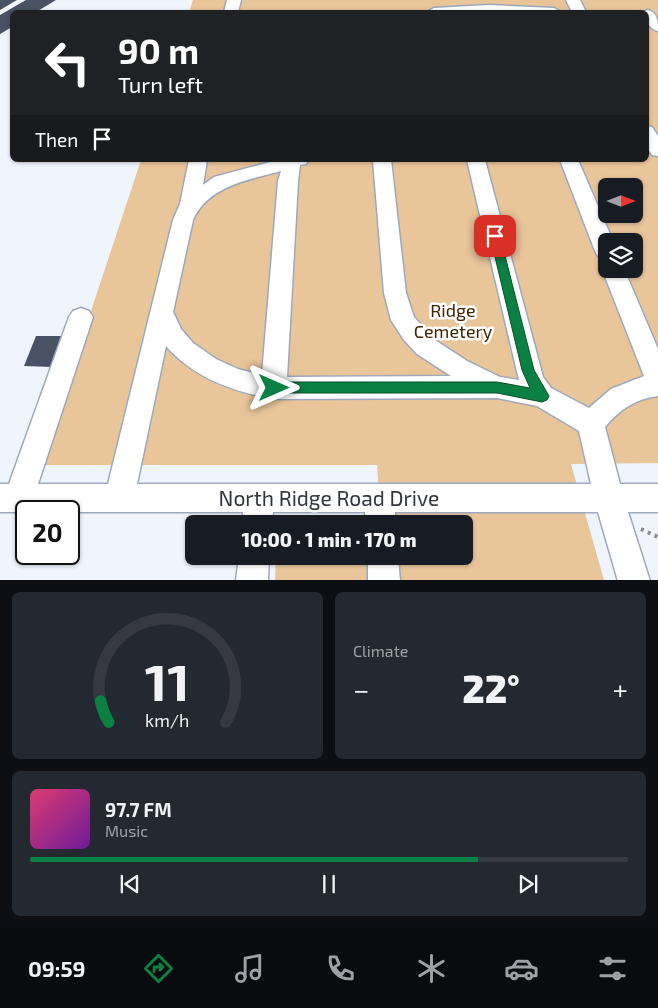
<!DOCTYPE html>
<meta charset="utf-8">
<style>
body{margin:0;font-family:"Exo 2",sans-serif;background:#242831;color:#f1f3f6;height:100vh;display:flex;flex-direction:column;font-size:19px;white-space:nowrap}
*{box-sizing:border-box;margin:0}
p{font-size:16px;color:#9ea1a6}
.icon{flex:none;width:28px;height:28px;fill:none;stroke:currentColor;stroke-width:2;stroke-linecap:round;stroke-linejoin:round}
.map{position:relative;height:580px;overflow:hidden}
.details{display:flex;flex-direction:column;gap:12px;padding:12px;background:#0d0f14;flex:1}
.details>*{flex:none}
.guide{position:absolute;left:10px;top:10px;width:639px;height:152px;border-radius:8px;box-shadow:0 1px 4px #0004;background:#202124;color:#fff;overflow:hidden}
.needle{width:32px;rotate:90deg}
.buttons{position:absolute;left:598px;top:178px;display:grid;gap:10px}
.buttons a{display:grid;place-items:center;width:45px;height:45px;border-radius:8px;background:#171b24;box-shadow:0 1px 4px #0004;font-size:25px}
.speed{position:absolute;left:15px;top:500px;display:flex;gap:10px;font-size:25px;font-weight:700;text-align:center}
.speed>*{display:grid;place-content:center;width:65px;height:65px;border-radius:50%;background:#171b24;box-shadow:0 1px 4px #0004;line-height:1}
.speed .limit{border:2px solid #111;border-radius:8px;background:#fff;color:#111}
.pin{position:absolute;display:grid;place-items:center;width:42px;height:42px;color:#fff;margin:-21px;border-radius:10px;box-shadow:0 2px 8px #0006}
.me{position:absolute;width:55px;margin:-28px;rotate:90deg;stroke-linejoin:round;filter:drop-shadow(0 0 4px #0008)}
.turn{display:flex;align-items:center;gap:18px;height:105px;padding:0 25px;font-size:22px}
.turn .icon{width:65px;height:65px;stroke-width:2.5}
.turn b{display:block;font-size:35px;line-height:42px}
.then{display:flex;align-items:center;height:48px;padding:0 25px;background:#0003;gap:10px;font-size:19px}
.big{font-size:38px;font-weight:800;line-height:1.1}
.details .card{flex:1;display:flex;flex-direction:column;justify-content:center;gap:8px;min-width:0;padding:0 18px;border-radius:8px;background:#242831}
.details .dial{align-items:center;gap:0}
.dial svg{height:130px;overflow:visible;fill:none;stroke:#363941;stroke-width:7;stroke-linecap:round;text-anchor:middle}
.dial text{fill:#f1f3f6;stroke:none}
.song{display:flex;align-items:center;gap:15px}
.cover{width:60px;height:60px;border-radius:8px;background:linear-gradient(135deg,hsl(340 70% 55%),hsl(280 70% 35%))}
.played{height:5px;border-radius:2px;background:linear-gradient(90deg,#0b8043 75%,#363941 75%)}
.keys{display:flex;justify-content:space-around;direction:ltr}
.heat{display:flex;justify-content:space-between;align-items:center;font-size:28px;direction:ltr}
.details .tiles{flex:1;display:grid;gap:12px;grid-template-columns:1fr 1fr}
.card:last-child{grid-column:span 2}
.trip{position:absolute;left:185px;top:515px;width:288px;height:50px;border-radius:8px;background:#171b24;box-shadow:0 1px 4px #0004;font-weight:800;line-height:50px;text-align:center}
.dock{display:flex;height:80px;justify-content:space-around;align-items:center;background:#090b0e;color:#9ea1a6}
.dock .icon{width:35px;height:35px}
.dock .on{color:#0b8043}
.dock b{font-size:22px;color:#f1f3f6}
.map>svg:first-child{display:block}
</style>
<div class="map">
<svg width="658" height="581" viewBox="0 0 658 581">
<rect width="100%" height="100%" fill="#f0f4fd"/>
<!-- green -->
<path fill="#e9c59a" fill-rule="evenodd" d="M193,0H658V463L571,464L604,580H275L276,556H464V524H381L377,465H40L141,160H646V12H189ZM606,186H634V214H606ZM606,241H634V269H606Z"/>
<!-- building -->
<path fill="#495164" d="M0,0H17L0,10Z
M26,0H56L36,12H12V27L0,34V15Z
M36,336H63L52,367L24,366Z"/>
<g fill="none" stroke-linecap="round" stroke-linejoin="round">
<defs>
<path id="minor" d="M227,0H241L238,12H224Z
M566,0H580L586,12H572Z
M489,5L554,8L561,12H427L434,8Z
M648,10C658,13 658,22 658,31C649,29 646,21 646,12H642Z
M646,126L652,127L658,136V156L652,155L646,146Z
M189,160H207L203,185L214,177L278,160H308L306,164L300,165L298,181L287,377L451,376L417,354L404,340L391,320L384,293L373,160H391L406,293L414,317L435,340L467,361L500,377L519,380L467,160H485L543,377L551,388L589,408L611,389L644,376L602,269L606,263V269H624L658,349V396C635,399 620,409 605,427L620,484H658V512H628L650,581H618L598,512H395L396,524H366L365,512H273L272,524H242L243,512H0V484H9L69,317L73,311L81,308L89,311L93,317L38,484H108L173,220L180,204ZM281,171L278,181L262,375L238,369L216,359L193,343L181,329L173,312L193,220C208,186 248,180 281,171ZM166,346C194,378 234,392 274,399L497,398L537,406L579,431L591,484H137Z
M560,160H578L613,241H606V258L598,256L595,251Z
M239,556H269L268,581H236Z
M368,556H398L400,581H368Z"/>
</defs>
<!-- minor casing -->
<use href="#minor" stroke="#9ea8bd" stroke-width="3"/>
<!-- path -->
<path stroke="#878b94" stroke-width="4" stroke-dasharray="3 4.5" stroke-linecap="butt" d="M641,529L658,537"/>
<!-- minor -->
<use href="#minor" fill="#fff" fill-rule="evenodd"/>
</g>
<!-- route -->
<path fill="#0b8043" stroke="#07532c" d="M495,233L500,236L534,370L549,396L547,400L542,402L497,393H274L269,392L267,388L269,384L274,382H497L530,388L522,370L490,236Z"/>
<g text-anchor="middle" stroke-width="5" stroke-linejoin="round" paint-order="stroke">
<!-- park labels -->
<g font-size="18" fill="#3e2400" stroke="#fff">
<text x="453" y="317">Ridge<tspan x="453" dy="21">Cemetery</tspan></text>
</g>
<!-- near-street labels -->
<g font-size="21" fill="#31353e" stroke="#fff">
<text x="329" y="506">North Ridge Road Drive</text>
</g>
</g>
</svg>
<div class="buttons">
<a><svg class="needle" viewBox="-14 -14 28 28"><path d="M0-13l5 13h-10z" fill="#e53935"/><path d="M0 13l5-13h-10z" fill="#9ea1a6"/></svg></a>
<a><svg class="icon" aria-label="layers" viewBox="0 0 24 24"><path d="M12 4l9 5-9 5-9-5zM3 14l9 5 9-5"/></svg></a>
</div>
<div class="speed"><div class="limit">20</div></div>
<div class="pin" style="left:495px;top:236px;background:#d93025"><svg class="icon" aria-label="arrive" viewBox="0 0 24 24"><path d="M6 21V4h12l-3 4 3 4H6"/></svg></div>
<svg class="me" style="left:274px;top:388px" viewBox="-20 -20 40 40"><path d="M0-17L14 15 0 8-14 15z" fill="#0b8043" stroke="#fff" stroke-width="4"/></svg>
<div class="trip">10:00 · 1 min · 170 m</div>
<div class="guide">
<div class="turn"><svg class="icon" aria-label="left" viewBox="0 0 24 24"><path d="M17 20v-9H6M10 6l-5 5 5 5"/></svg><div><b>90 m</b>Turn left</div></div>
<div class="then">Then<svg class="icon" aria-label="arrive" viewBox="0 0 24 24"><path d="M6 21V4h12l-3 4 3 4H6"/></svg></div>
</div>
</div>
<section class="details">
<div class="tiles">
<div class="card dial"><svg viewBox="0 0 100 80">
<path d="M14 69A42 42 0 1 1 86 69"/>
<path d="M14 69A42 42 0 0 1 9 56" stroke="#0b8043"/>
<text x="50" y="56" font-size="32" font-weight="700">11</text>
<text x="50" y="72" font-size="11">km/h</text>
</svg></div>
<div class="card"><p>Climate</p>
<div class="heat"><a>−</a><b class="big">22°</b><a>+</a></div>
</div>
<div class="card">
<div class="song"><i class="cover"></i><div><b>97.7 FM</b><p>Music</p></div></div>
<div class="played"></div>
<div class="keys"><svg class="icon" aria-label="previous" viewBox="0 0 24 24"><path d="M18 5L8 12l10 7zM5 5v14"/></svg><svg class="icon" aria-label="pause" viewBox="0 0 24 24"><path d="M8 5v14M16 5v14"/></svg><svg class="icon" aria-label="next" viewBox="0 0 24 24"><path d="M6 5l10 7-10 7zM19 5v14"/></svg></div>
</div>
</div>
</section>
<nav class="dock">
<b>09:59</b>
<svg class="icon on" aria-label="directions" viewBox="0 0 24 24"><path d="M12 3l9 9-9 9-9-9zM9 14v-3h6M13 9l2 2-2 2"/></svg>
<svg class="icon" aria-label="music" viewBox="0 0 24 24"><path d="M9 18V5l10-2v13"/><circle cx="6" cy="18" r="3"/><circle cx="16" cy="16" r="3"/></svg>
<svg class="icon" aria-label="phone" viewBox="0 0 24 24"><path d="M5 4h4l2 5-3 2q2 4 5 5l2-3 5 2v4C11 20 4 13 5 4z"/></svg>
<svg class="icon" aria-label="climate" viewBox="0 0 24 24"><path d="M12 3v18M4 7l16 10M4 17L20 7"/></svg>
<svg class="icon" aria-label="car" viewBox="0 0 24 24"><path d="M5 17H2v-5l4-1 3-4h7l3 4 3 1v5h-3M9 17h6M6 11h13"/><circle cx="7" cy="17" r="2"/><circle cx="17" cy="17" r="2"/></svg>
<svg class="icon" aria-label="filters" viewBox="0 0 24 24"><path d="M4 7h16M4 17h16"/><circle cx="9" cy="7" r="2"/><circle cx="15" cy="17" r="2"/></svg>
</nav>
